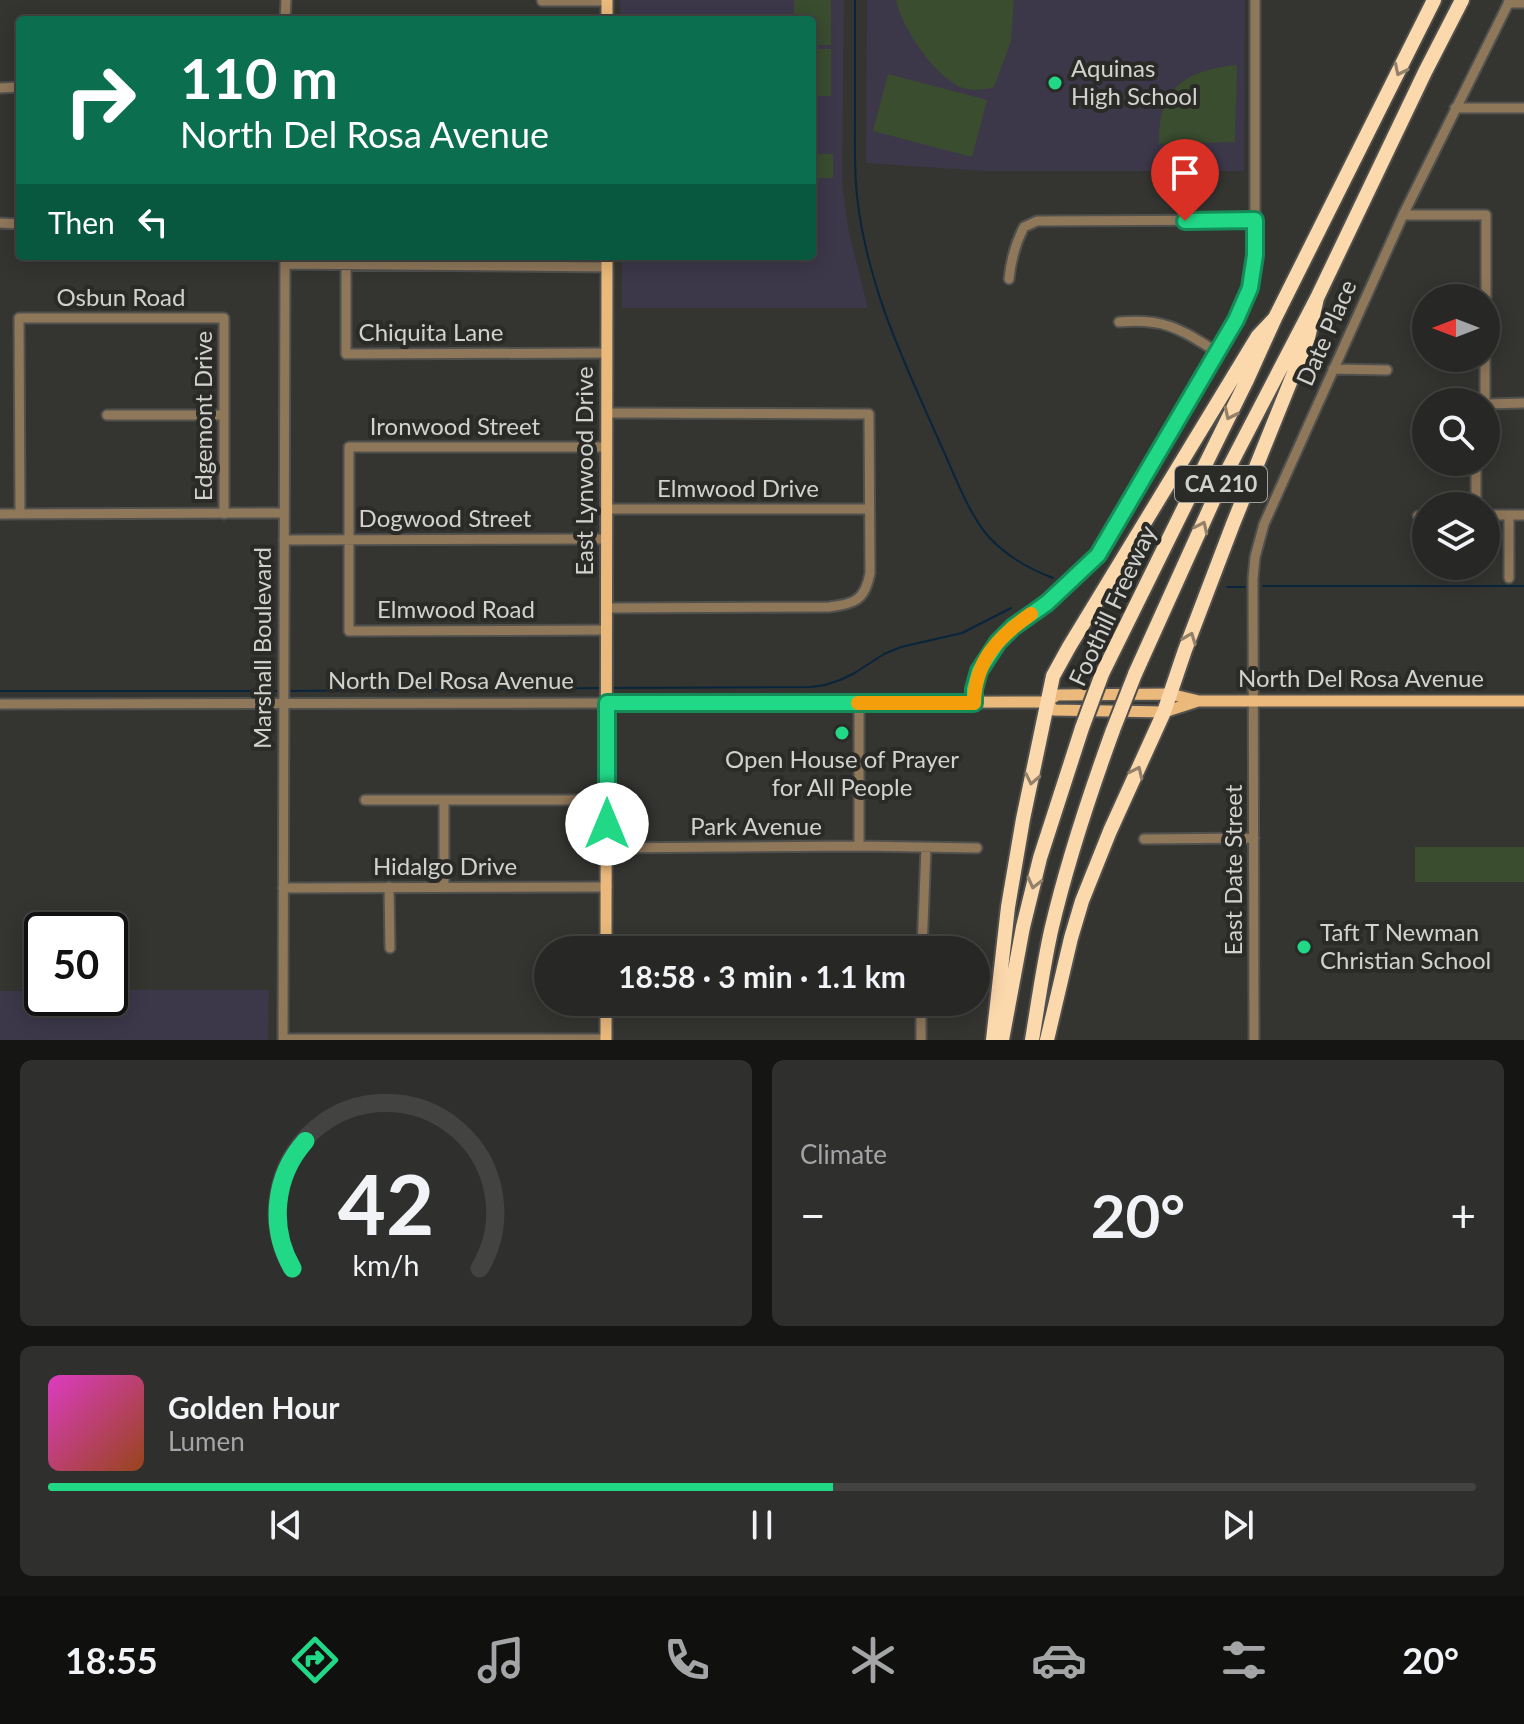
<!DOCTYPE html>
<meta charset="utf-8">
<style>
body{margin:0;font-family:Lato,sans-serif;background:#2f2f2d;color:#f1f3f6;height:100vh;display:flex;flex-direction:column;font-size:30px;white-space:nowrap}
*{box-sizing:border-box;margin:0}
p{font-size:26px;color:#a4a5a7}
.icon{flex:none;width:44px;height:44px;fill:none;stroke:currentColor;stroke-width:2;stroke-linecap:round;stroke-linejoin:round}
.map{position:relative;height:1040px;overflow:hidden}
.sheet{display:flex;flex-direction:column;gap:20px;padding:20px;background:#151514;flex:1}
.sheet>*{flex:none}
.banner{position:absolute;left:16px;top:16px;width:800px;height:244px;border-radius:8px;box-shadow:0 4px 20px #0003,0 0 0 2px #434442;background:#0b6e4f;color:#fff;overflow:hidden}
.needle{width:52px;rotate:270deg}
.fabs{position:absolute;left:1412px;top:284px;display:grid;gap:16px}
.fabs a{display:grid;place-items:center;width:88px;height:88px;border-radius:50%;background:#272725;box-shadow:0 4px 20px #0003,0 0 0 2px #434442;font-size:40px}
.speed{position:absolute;left:24px;top:912px;display:flex;gap:16px;font-size:40px;font-weight:700;text-align:center}
.speed>*{display:grid;place-content:center;width:104px;height:104px;border-radius:50%;background:#272725;box-shadow:0 4px 20px #0003,0 0 0 2px #434442;line-height:1}
.speed .limit{border:4px solid #111;border-radius:12px;background:#fff;color:#111}
.pin{position:absolute;display:grid;place-items:center;width:68px;height:68px;color:#fff;margin:-82px -34px;border-radius:50% 50% 50% 0;rotate:-45deg;box-shadow:0 0 8px #0007}
.pin .icon{rotate:45deg}
.me{position:absolute;width:88px;margin:-44px;rotate:0deg;stroke-linejoin:round;filter:drop-shadow(0 0 6px #0008)}
.turn{display:flex;align-items:center;gap:28px;height:168px;padding:0 32px;font-size:36px}
.turn .icon{width:104px;height:104px;stroke-width:2.5}
.turn b{display:block;font-size:56px;line-height:68px}
.then{display:flex;align-items:center;height:76px;padding:0 32px;background:#0003;gap:16px;font-size:30px}
.big{font-size:60px;font-weight:700;line-height:1.1}
.sheet .widget{flex:1;display:flex;flex-direction:column;justify-content:center;gap:12px;min-width:0;padding:0 28px;border-radius:12px;background:#2f2f2d}
.sheet .dial{align-items:center;gap:0}
.dial svg{height:208px;overflow:visible;fill:none;stroke:#434442;stroke-width:7;stroke-linecap:round;text-anchor:middle}
.dial text{fill:#f1f3f6;stroke:none}
.song{display:flex;align-items:center;gap:24px}
.cover{width:96px;height:96px;border-radius:12px;background:linear-gradient(135deg,hsl(310 70% 55%),hsl(20 70% 35%))}
.played{height:8px;border-radius:4px;background:linear-gradient(90deg,#21d887 55%,#434442 55%)}
.keys{display:flex;justify-content:space-around;direction:ltr}
.heat{display:flex;justify-content:space-between;align-items:center;font-size:44px;direction:ltr}
.sheet .tiles{flex:1;display:grid;gap:20px;grid-template-columns:1fr 1fr}
.widget:last-child{grid-column:span 2}
.trip{position:absolute;left:534px;top:936px;width:456px;height:80px;border-radius:40px;background:#272725;box-shadow:0 4px 20px #0003,0 0 0 2px #434442;font-weight:700;line-height:80px;text-align:center}
.tab-bar{display:flex;height:128px;justify-content:space-around;align-items:center;background:#10100f;color:#a4a5a7}
.tab-bar .icon{width:56px;height:56px}
.tab-bar .active{color:#21d887}
.tab-bar b{font-size:36px;color:#f1f3f6}
.map>svg:first-child{display:block}
</style>
<div class="map">
<svg width="1524" height="1040" viewBox="0 0 1524 1040">
<rect width="100%" height="100%" fill="#343431"/>
<!-- education -->
<path fill="#3c384a" d="M620,0H844L842,184L849,233L868,308H622V256H812V20H621Z
M867,0H1245L1244,171H986L866,163Z
M110,990H269L268,1040H0V991H42V998H110Z"/>
<!-- green -->
<path fill="#3a4d2f" d="M794,0H831V45H812V20H794Z
M896,0H1014L1011,41L994,87C983,90 975,91 963,88C935,78 902,28 896,0Z
M812,49H831V96H812Z
M1237,65L1235,142L1159,144C1158,88 1185,70 1237,65Z
M888,74L987,100L972,157L873,131Z
M817,154H833V178H817Z
M1415,847H1524V882H1415Z"/>
<g fill="none" stroke-linecap="round" stroke-linejoin="round">
<!-- stream -->
<path stroke="#09253c" stroke-width="2" d="M855,0C855,39 855,77 855,116C855,142 854,169 857,196C867,286 904,362 940,443C953,471 968,513 988,536C1006,556 1029,569 1053,578
M1263,586H1524
M1227,587H1245
M609,688L811,687L825,685L840,680L853,674L884,654L901,647L962,633L1011,608
M0,691H279
M289,691L603,688"/>
<defs>
<path id="minor" d="M542,1H607
M1508,3H1524
M285,20L286,0
M0,88L20,87
M1455,108H1524
M1403,215H1486V298
M0,223L20,224
M346,256V354L607,353
M285,264L607,267
M1009,279C1011,259 1015,244 1024,227L1037,221L1255,220
M1119,322C1165,318 1180,329 1217,352
M1333,369L1387,370
M1485,402V358
M1486,404L1524,403
M107,415H224
M1476,462V506
M607,509H869
M0,514L284,513
M20,514L19,318H224V514
M1486,515H1524
M1509,515V578
M1418,516H1426
M284,540L607,539
M1449,566V574
M607,608L829,607C855,604 865,600 870,573L869,414L607,413
M607,630L349,631V447H607
M859,703V846
M974,703V689L979,671L998,642L1013,627L1047,603L1098,555L1236,320L1250,288L1255,255V0
M0,704L607,703
M365,800H607
M444,800V887
M1144,839L1254,838
M607,848L859,846L977,848
M389,887L390,948
M283,888L607,887
M922,950L926,848
M283,1039H606
M283,1040L285,256
M921,1040V1002
M1254,1040L1253,579L1255,557L1264,524L1403,215L1510,0"/>
<path id="major" d="M607,20V0
M1046,702L1054,710L1164,712L1198,701
M607,703L1046,702L1057,695L1170,694L1199,701H1524
M606,950L607,256
M606,1040V1002"/>
<path id="highway" d="M1102,674L1246,382L1275,318L1434,0
M1135,674L1223,479L1317,298L1425,72L1462,0
M993,1040L1008,907L1023,819L1053,676L1069,647L1258,336L1275,318
M1002,1040L1023,927L1040,858L1082,728
M1032,1040C1038,1004 1043,967 1051,931C1067,862 1089,796 1113,730
M1047,1040L1071,938L1082,901L1110,831L1164,712L1185,650L1233,524L1308,338L1317,298"/>
</defs>
<!-- minor casing -->
<use href="#minor" stroke="#50504e" stroke-width="13"/>
<!-- major casing -->
<use href="#major" stroke="#50504e" stroke-width="15"/>
<!-- highway casing -->
<use href="#highway" stroke="#50504e" stroke-width="18"/>
<!-- minor -->
<use href="#minor" stroke="#8f775a" stroke-width="9"/>
<!-- major -->
<use href="#major" stroke="#eab97b" stroke-width="11"/>
<!-- highway -->
<use href="#highway" stroke="#fcd8ad" stroke-width="14"/>
<defs>
<path id="highway-bridge" d="M1082,728L1102,674
M1113,730L1135,674"/>
</defs>
<!-- highway-bridge casing -->
<use href="#highway-bridge" stroke="#50504e" stroke-width="18" stroke-linecap="butt"/>
<!-- highway-bridge -->
<use href="#highway-bridge" stroke="#fcd8ad" stroke-width="14"/>
</g>
<!-- one-way arrows -->
<defs><path id="oneway-chevron" d="M-2-3.5L2.5 0L-2 3.5" fill="none" stroke-width="1.6" stroke-linecap="round" stroke-linejoin="round" transform="scale(2)"/></defs>
<g stroke="#93816a">
<use href="#oneway-chevron" transform="translate(1400 70) rotate(116)"/>
<use href="#oneway-chevron" transform="translate(1230 414) rotate(116)"/>
<use href="#oneway-chevron" transform="translate(1202 527) rotate(-65)"/>
<use href="#oneway-chevron" transform="translate(1190 638) rotate(-69)"/>
<use href="#oneway-chevron" transform="translate(1137 772) rotate(-65)"/>
<use href="#oneway-chevron" transform="translate(1032 779) rotate(102)"/>
<use href="#oneway-chevron" transform="translate(1034 883) rotate(104)"/>
</g>
<g fill="none" stroke-linecap="round" stroke-linejoin="round">
<defs>
<path id="route" d="M607,824V703H974V689L979,671L998,642L1013,627L1047,603L1098,555L1236,320L1250,288L1255,255V220L1185,221"/>
</defs>
<!-- route casing -->
<use href="#route" stroke="#158c58" stroke-width="20"/>
<!-- route -->
<use href="#route" stroke="#21d887" stroke-width="14"/>
<!-- slow -->
<path stroke="#f59e0b" stroke-width="14" d="M858,703H974C975,661 998,637 1031,614"/>
</g>
<!-- markers -->
<g fill="#21d887" stroke="#2a2a27" stroke-width="3">
<circle cx="1055" cy="83" r="8"/>
<circle cx="842" cy="733" r="8"/>
<circle cx="1304" cy="947" r="8"/>
</g>
<g text-anchor="middle" stroke-width="8" stroke-linejoin="round" paint-order="stroke">
<!-- shield labels -->
<rect fill="#2a2a27" stroke="#9f9f9d" stroke-width="2" x="1175" y="466" width="92" height="36" rx="6"/>
<g font-size="22" font-weight="bold" fill="#d1d1d0">
<text x="1221" y="492">CA 210</text>
</g>
<!-- poi labels -->
<g font-size="24" fill="#d1d1d0" stroke="#2a2a27" text-anchor="start">
<text x="1071" y="77">Aquinas<tspan x="1071" dy="28">High School</tspan></text>
<text x="842" y="768" text-anchor="middle">Open House of Prayer<tspan x="842" dy="28">for All People</tspan></text>
<text x="1320" y="941">Taft T Newman<tspan x="1320" dy="28">Christian School</tspan></text>
</g>
<!-- street labels -->
<g font-size="24" fill="#d1d1d0" stroke="#2a2a27">
<text x="121" y="306">Osbun Road</text>
<text x="431" y="341">Chiquita Lane</text>
<text transform="translate(1327 333) rotate(-66)" y="8">Date Place</text>
<text transform="translate(204 416) rotate(-90)" y="8">Edgemont Drive</text>
<text x="455" y="435">Ironwood Street</text>
<text transform="translate(585 471) rotate(-90)" y="8">East Lynwood Drive</text>
<text x="738" y="497">Elmwood Drive</text>
<text x="445" y="527">Dogwood Street</text>
<text transform="translate(1113 606) rotate(-65)" y="8">Foothill Freeway</text>
<text x="456" y="618">Elmwood Road</text>
<text transform="translate(263 648) rotate(-90)" y="8">Marshall Boulevard</text>
<text x="1361" y="687">North Del Rosa Avenue</text>
<text x="451" y="689">North Del Rosa Avenue</text>
<text x="756" y="835">Park Avenue</text>
<text x="445" y="875">Hidalgo Drive</text>
<text transform="translate(1234 870) rotate(-90)" y="8">East Date Street</text>
</g>
</g>
</svg>
<div class="fabs">
<a><svg class="needle" viewBox="-14 -14 28 28"><path d="M0-13l5 13h-10z" fill="#e53935"/><path d="M0 13l5-13h-10z" fill="#a4a5a7"/></svg></a>
<a><svg class="icon" aria-label="search" viewBox="0 0 24 24"><circle cx="10" cy="10" r="6"/><path d="M15 15l6 6"/></svg></a>
<a><svg class="icon" aria-label="layers" viewBox="0 0 24 24"><path d="M12 4l9 5-9 5-9-5zM3 14l9 5 9-5"/></svg></a>
</div>
<div class="speed"><div class="limit">50</div></div>
<div class="pin" style="left:1185px;top:221px;background:#d93025"><svg class="icon" aria-label="arrive" viewBox="0 0 24 24"><path d="M6 21V4h12l-3 4 3 4H6"/></svg></div>
<svg class="me" style="left:607px;top:824px" viewBox="-20 -20 40 40"><circle r="19" fill="#fff"/><path d="M0-13L10 11 0 6-10 11z" fill="#21d887"/></svg>
<div class="trip">18:58 · 3 min · 1.1 km</div>
<div class="banner">
<div class="turn"><svg class="icon" aria-label="right" viewBox="0 0 24 24"><path d="M7 20v-9h11M14 6l5 5-5 5"/></svg><div><b>110 m</b>North Del Rosa Avenue</div></div>
<div class="then">Then<svg class="icon" aria-label="left" viewBox="0 0 24 24"><path d="M17 20v-9H6M10 6l-5 5 5 5"/></svg></div>
</div>
</div>
<section class="sheet">
<div class="tiles">
<div class="widget dial"><svg viewBox="0 0 100 80">
<path d="M14 69A42 42 0 1 1 86 69"/>
<path d="M14 69A42 42 0 0 1 19 20" stroke="#21d887"/>
<text x="50" y="56" font-size="32" font-weight="700">42</text>
<text x="50" y="72" font-size="11">km/h</text>
</svg></div>
<div class="widget"><p>Climate</p>
<div class="heat"><a>−</a><b class="big">20°</b><a>+</a></div>
</div>
<div class="widget">
<div class="song"><i class="cover"></i><div><b>Golden Hour</b><p>Lumen</p></div></div>
<div class="played"></div>
<div class="keys"><svg class="icon" aria-label="previous" viewBox="0 0 24 24"><path d="M18 5L8 12l10 7zM5 5v14"/></svg><svg class="icon" aria-label="pause" viewBox="0 0 24 24"><path d="M8 5v14M16 5v14"/></svg><svg class="icon" aria-label="next" viewBox="0 0 24 24"><path d="M6 5l10 7-10 7zM19 5v14"/></svg></div>
</div>
</div>
</section>
<nav class="tab-bar">
<b>18:55</b>
<svg class="icon active" aria-label="directions" viewBox="0 0 24 24"><path d="M12 3l9 9-9 9-9-9zM9 14v-3h6M13 9l2 2-2 2"/></svg>
<svg class="icon" aria-label="music" viewBox="0 0 24 24"><path d="M9 18V5l10-2v13"/><circle cx="6" cy="18" r="3"/><circle cx="16" cy="16" r="3"/></svg>
<svg class="icon" aria-label="phone" viewBox="0 0 24 24"><path d="M5 4h4l2 5-3 2q2 4 5 5l2-3 5 2v4C11 20 4 13 5 4z"/></svg>
<svg class="icon" aria-label="climate" viewBox="0 0 24 24"><path d="M12 3v18M4 7l16 10M4 17L20 7"/></svg>
<svg class="icon" aria-label="car" viewBox="0 0 24 24"><path d="M5 17H2v-5l4-1 3-4h7l3 4 3 1v5h-3M9 17h6M6 11h13"/><circle cx="7" cy="17" r="2"/><circle cx="17" cy="17" r="2"/></svg>
<svg class="icon" aria-label="filters" viewBox="0 0 24 24"><path d="M4 7h16M4 17h16"/><circle cx="9" cy="7" r="2"/><circle cx="15" cy="17" r="2"/></svg>
<b>20°</b>
</nav>
